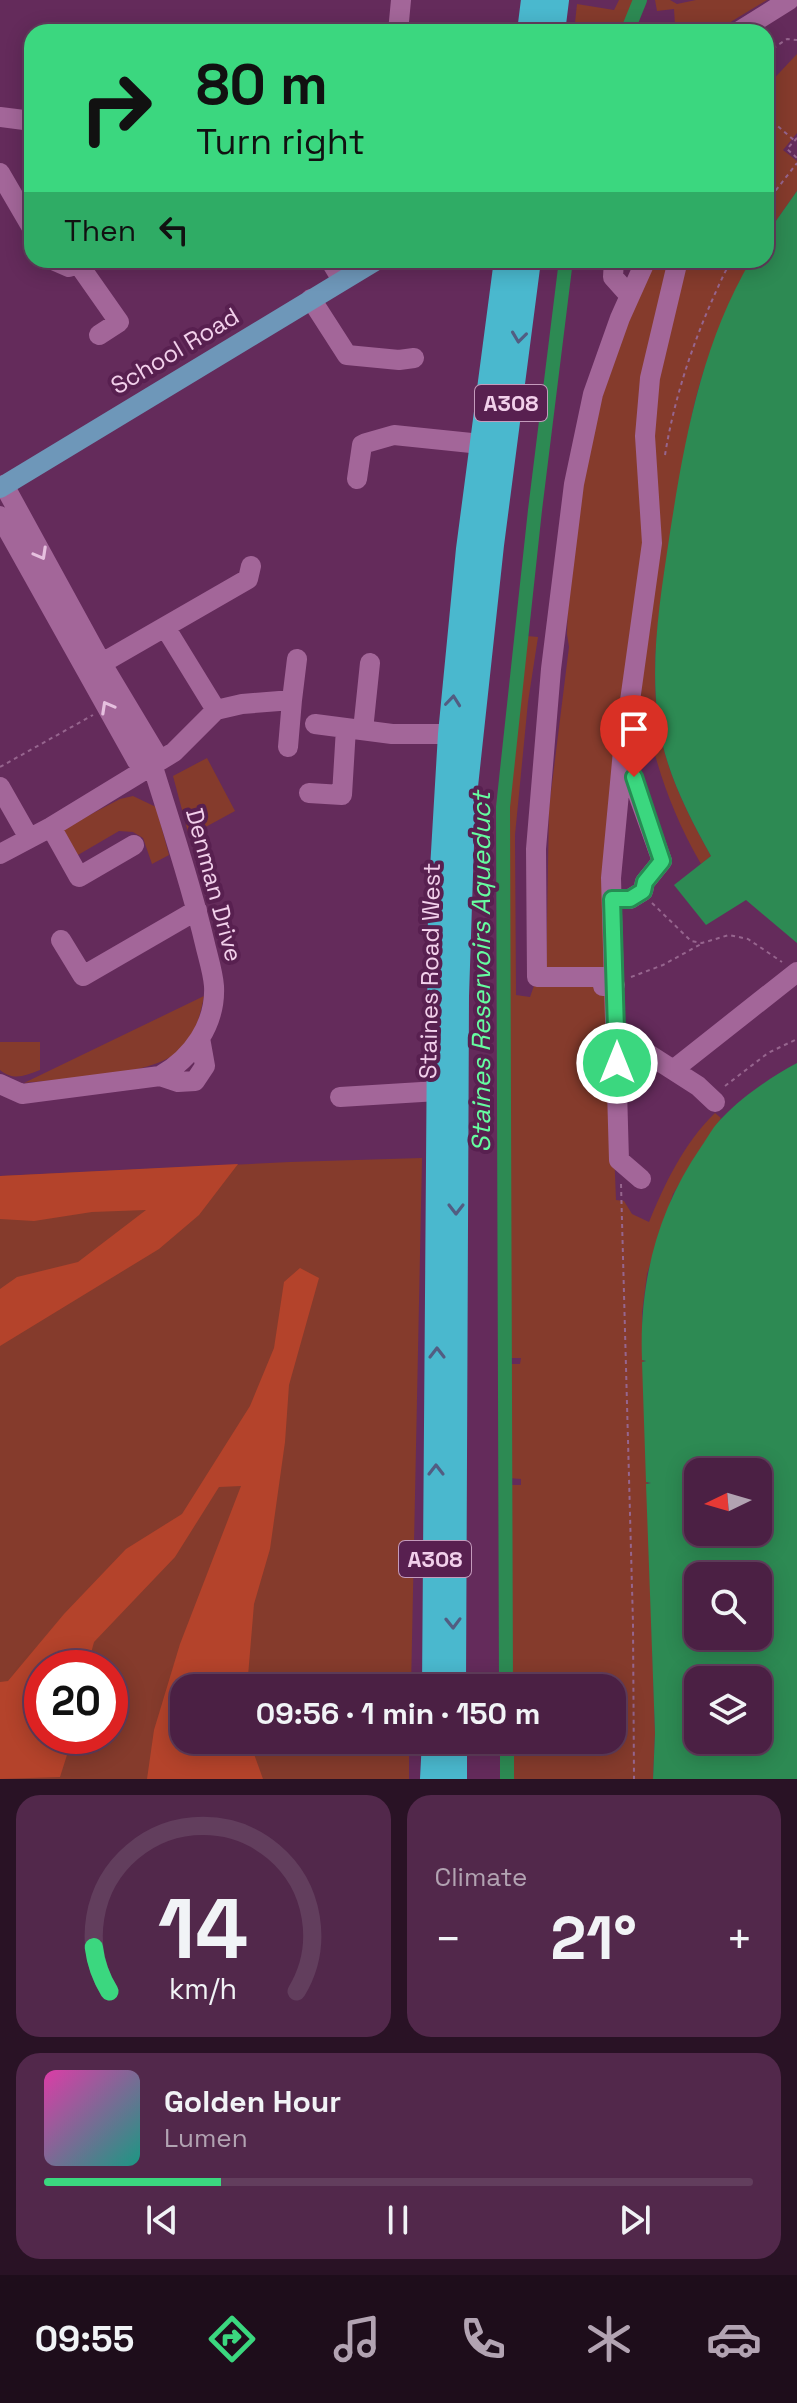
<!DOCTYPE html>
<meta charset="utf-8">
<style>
body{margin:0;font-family:"Space Grotesk",sans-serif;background:#52284b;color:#f1f3f6;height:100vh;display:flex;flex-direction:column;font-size:30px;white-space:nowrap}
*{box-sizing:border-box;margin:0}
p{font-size:26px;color:#b2a3b2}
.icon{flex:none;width:44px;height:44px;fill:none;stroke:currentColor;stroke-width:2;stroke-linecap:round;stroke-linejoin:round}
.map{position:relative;height:1779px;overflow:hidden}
.panel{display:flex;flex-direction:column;gap:16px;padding:16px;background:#291225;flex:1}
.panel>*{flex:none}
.hud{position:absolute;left:24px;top:24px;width:750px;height:244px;border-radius:24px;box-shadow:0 4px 20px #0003,0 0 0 2px #623e5d;background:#3bd77f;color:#111;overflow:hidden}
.needle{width:52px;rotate:265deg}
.buttons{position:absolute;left:684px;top:1458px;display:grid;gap:16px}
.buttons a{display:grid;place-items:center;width:88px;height:88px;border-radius:16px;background:#4b2044;box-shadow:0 4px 20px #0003,0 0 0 2px #623e5d;font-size:40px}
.speed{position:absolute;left:24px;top:1650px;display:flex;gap:16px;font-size:40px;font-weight:700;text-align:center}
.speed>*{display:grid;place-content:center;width:104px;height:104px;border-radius:50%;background:#4b2044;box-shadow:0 4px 20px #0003,0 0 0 2px #623e5d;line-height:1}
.speed .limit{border:12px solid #d22;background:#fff;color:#111}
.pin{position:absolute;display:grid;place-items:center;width:68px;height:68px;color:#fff;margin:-82px -34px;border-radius:50% 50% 50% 0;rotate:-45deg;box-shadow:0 0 8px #0007}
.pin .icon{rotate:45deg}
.me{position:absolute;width:88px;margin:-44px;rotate:0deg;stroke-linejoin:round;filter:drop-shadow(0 0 6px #0008)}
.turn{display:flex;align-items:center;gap:28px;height:168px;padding:0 40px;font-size:36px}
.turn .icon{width:104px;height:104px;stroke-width:2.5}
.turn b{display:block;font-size:56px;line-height:68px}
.then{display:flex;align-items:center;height:76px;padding:0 40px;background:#0003;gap:16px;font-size:30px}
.big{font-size:60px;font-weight:800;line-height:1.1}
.panel .tile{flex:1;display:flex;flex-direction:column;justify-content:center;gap:12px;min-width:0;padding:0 28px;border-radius:24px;background:#52284b}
.panel .dial{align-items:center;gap:0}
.dial svg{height:208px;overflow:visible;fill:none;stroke:#623e5d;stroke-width:7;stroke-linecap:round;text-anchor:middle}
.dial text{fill:#f1f3f6;stroke:none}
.song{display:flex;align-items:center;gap:24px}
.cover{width:96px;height:96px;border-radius:12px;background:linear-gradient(135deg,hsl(320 70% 55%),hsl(170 70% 35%))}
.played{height:8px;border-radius:4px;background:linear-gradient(90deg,#3bd77f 25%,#623e5d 25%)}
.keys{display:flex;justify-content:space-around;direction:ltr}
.heat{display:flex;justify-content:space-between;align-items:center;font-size:44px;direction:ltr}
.panel .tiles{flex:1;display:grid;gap:16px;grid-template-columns:1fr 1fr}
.tile:last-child{grid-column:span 2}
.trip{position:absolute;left:170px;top:1674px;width:456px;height:80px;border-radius:24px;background:#4b2044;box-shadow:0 4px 20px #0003,0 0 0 2px #623e5d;font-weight:800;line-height:80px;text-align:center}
.menu{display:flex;height:128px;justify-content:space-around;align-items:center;background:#1e0d1b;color:#b2a3b2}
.menu .icon{width:56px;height:56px}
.menu .selected{color:#3bd77f}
.menu b{font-size:36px;color:#f1f3f6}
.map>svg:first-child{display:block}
</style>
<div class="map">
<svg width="797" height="1779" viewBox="0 0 797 1779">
<rect width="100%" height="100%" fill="#642b5b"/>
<!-- green -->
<path fill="#853b2c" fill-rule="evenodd" d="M619,0H634L622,32H574L577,4L614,10Z
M655,0H670L677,4L696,0H767L714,32H682L681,27L675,25L674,9L657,11Z
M797,54V133L783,150L797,161V191L766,235V87Z
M650,260H672L649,360L646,533L608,993L616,1200L624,1201L632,1214L649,1222C665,1183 684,1143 715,1113L721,1118L673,1194L647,1274L642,1313L655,1733L653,1779H511V1740H612V1688H510V1485H521V1479L509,1478L508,1364H520L521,1358H508V810L527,636L538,637L528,702L515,835L516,995L530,997L535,983L546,980L549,808L569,647L567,634L568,600L574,529L594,416Z
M683,260H751C731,300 713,340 700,383C687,426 681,483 673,527C662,592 649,655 658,721C665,770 687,813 711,856L701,864C668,806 654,760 641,695L658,361Z
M207,758L235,811L189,836L173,776Z
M133,796L156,807L169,855L152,864L143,838L133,832L119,831L66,862L57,832L120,799Z
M204,996C201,1012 197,1028 188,1042C163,1078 65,1078 24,1083Z
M0,1042H40V1070C24,1076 14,1081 0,1070Z
M422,1158L411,1688H184V1740H409V1779H0V1176L290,1162ZM42,1668H110V1736H42Z"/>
<!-- forest -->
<path fill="#b4432b" d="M238,1164L199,1215L159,1249L0,1346V1289L17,1277L78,1262L146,1210L92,1212L34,1221L0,1219V1176Z
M300,1268L319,1278L289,1385L285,1442L270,1549L254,1604L247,1688H184V1740H249L263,1779H147L154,1730L180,1644L241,1486L219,1487L175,1557L94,1642L87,1668H42V1736H73L60,1777L0,1779V1682L8,1681L64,1614L126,1549L182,1514L250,1406L274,1348L284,1282Z"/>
<!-- water -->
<path fill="#2d8a53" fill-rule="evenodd" d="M797,191V943L746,900L706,925L674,885L711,856C687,813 665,770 658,721C650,659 660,600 669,539C684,442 701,345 751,260H766V235Z
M797,1063V1779H653L655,1733L646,1484L651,1483L646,1482L642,1362L646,1361L642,1360C639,1282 657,1211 701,1147C708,1137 714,1125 723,1117C743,1096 771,1077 797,1063ZM698,1472H758V1532H698ZM698,1576H758V1636H698ZM698,1680H758V1740H698Z"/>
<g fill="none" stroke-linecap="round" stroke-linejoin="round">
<!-- canal -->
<path stroke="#2d8a53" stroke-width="14" d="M627,32L640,0
M506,1688L503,807L535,510L566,260
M507,1740V1779"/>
<!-- path -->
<path stroke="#96658e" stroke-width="2" stroke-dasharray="4 4" stroke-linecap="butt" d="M766,53L787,39L797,40
M766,116L795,141
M797,138L787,149L797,158
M766,203L797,163
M665,455C676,387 700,322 731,260
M0,767L93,715
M652,903L691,941L702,943L729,935L748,939L782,962
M631,977L663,965L701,944
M725,1086L768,1053L797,1039
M621,1184L633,1624L634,1779"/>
<!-- minor -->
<path stroke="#a36699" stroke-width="20" d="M398,32L401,0
M738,32L789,0
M0,117L32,121
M0,173L32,228
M53,260L69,267L87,260
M330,260L342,280
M614,260L613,277L630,296
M79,265L119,322L99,335
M311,299L347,355L399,360L414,358
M357,479L362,445L366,443L394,435L481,444
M0,516L137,761L153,767
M165,627L216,710
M90,670L248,579L251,566
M292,700L297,659
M315,724L392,734H450
M363,730L370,663
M0,787L29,838
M309,793L342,795L346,728
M51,827L79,877L134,845
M0,854L51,827L174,752L216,710L242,704L292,700L288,747
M612,899H630L643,891L645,882L662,861L624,755
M61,940L83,976L197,910
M615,985L603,986V977H537L536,849L551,669L574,484L593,394L620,318L646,260
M617,1034L698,1086L715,1102
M673,1070L797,972
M160,1076L178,1082L195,1081L205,1066L200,1038
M0,1084L22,1094L160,1076C192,1058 216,1024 214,986C213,972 208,957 205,944C191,884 171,825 153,767L156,754L102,664L4,485
M340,1097L438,1091
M641,1179L619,1160L611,878L623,751L652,543L645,436L650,378L678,260"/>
<!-- major -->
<path stroke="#6e97b9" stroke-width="20" d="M0,488L377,260"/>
<!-- highway -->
<path stroke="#4ab8ce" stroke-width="24" d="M529,32L533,0
M553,32L557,0
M434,1688L440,903L450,734L468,549L506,260
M454,1688L457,996L463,814L492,545L529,260
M455,1740V1779
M432,1779L434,1740"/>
</g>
<!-- one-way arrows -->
<defs><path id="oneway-chevron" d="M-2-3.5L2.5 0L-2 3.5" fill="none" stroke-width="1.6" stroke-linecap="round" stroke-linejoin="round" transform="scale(2)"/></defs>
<g stroke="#525d82">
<use href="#oneway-chevron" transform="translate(519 337) rotate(97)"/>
<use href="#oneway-chevron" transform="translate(453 701) rotate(-84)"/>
<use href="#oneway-chevron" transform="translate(456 1209) rotate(90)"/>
<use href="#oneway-chevron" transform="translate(437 1353) rotate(-90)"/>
<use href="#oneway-chevron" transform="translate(436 1470) rotate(-90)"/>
<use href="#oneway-chevron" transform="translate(453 1623) rotate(89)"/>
</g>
<g stroke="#e6c0df">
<use href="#oneway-chevron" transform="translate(41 554) rotate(61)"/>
<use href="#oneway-chevron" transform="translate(107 707) rotate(-119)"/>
</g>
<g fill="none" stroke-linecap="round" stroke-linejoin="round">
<defs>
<path id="route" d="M617,1063L612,899H630L643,891L645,882L662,861L634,777"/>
</defs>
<!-- route casing -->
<use href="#route" stroke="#268c53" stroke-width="20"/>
<!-- route -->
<use href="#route" stroke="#3bd77f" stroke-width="14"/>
</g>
<g text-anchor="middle" stroke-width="8" stroke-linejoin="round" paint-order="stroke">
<!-- shield labels -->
<g fill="#582050" stroke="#c49bbc" stroke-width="2">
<rect x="475" y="385" width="72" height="36" rx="6"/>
<rect x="399" y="1541" width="72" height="36" rx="6"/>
</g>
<g font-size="22" font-weight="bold" fill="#f2d0eb">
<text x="511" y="411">A308</text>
<text x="435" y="1567">A308</text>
</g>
<!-- street labels -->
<g font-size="24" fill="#f2d0eb" stroke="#582050">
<text transform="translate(175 351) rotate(-31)" y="8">School Road</text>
<text transform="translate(214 885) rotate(75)" y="8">Denman Drive</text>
<text transform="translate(430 971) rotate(-89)" y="8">Staines Road West</text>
</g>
<!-- water labels -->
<g font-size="26" font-style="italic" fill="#66fda0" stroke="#582050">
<text transform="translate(481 972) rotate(-90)" y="9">Staines Reservoirs Aqueduct</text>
</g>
</g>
</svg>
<div class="buttons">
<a><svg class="needle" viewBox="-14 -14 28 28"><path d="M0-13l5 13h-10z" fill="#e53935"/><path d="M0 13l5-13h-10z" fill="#b2a3b2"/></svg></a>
<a><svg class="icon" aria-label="search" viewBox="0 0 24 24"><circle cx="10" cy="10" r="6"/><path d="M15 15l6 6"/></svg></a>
<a><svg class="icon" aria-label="layers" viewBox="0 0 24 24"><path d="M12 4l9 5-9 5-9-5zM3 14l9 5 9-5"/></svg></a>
</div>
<div class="speed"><div class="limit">20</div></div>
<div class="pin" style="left:634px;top:777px;background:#d93025"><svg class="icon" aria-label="arrive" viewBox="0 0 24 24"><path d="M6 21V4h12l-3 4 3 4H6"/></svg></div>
<svg class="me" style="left:617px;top:1063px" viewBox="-20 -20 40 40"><circle r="17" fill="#3bd77f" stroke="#fff" stroke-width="3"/><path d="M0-11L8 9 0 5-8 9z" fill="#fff"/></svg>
<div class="trip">09:56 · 1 min · 150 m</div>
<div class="hud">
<div class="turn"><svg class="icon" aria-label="right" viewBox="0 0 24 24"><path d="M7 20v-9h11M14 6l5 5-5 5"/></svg><div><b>80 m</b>Turn right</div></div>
<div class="then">Then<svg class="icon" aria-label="left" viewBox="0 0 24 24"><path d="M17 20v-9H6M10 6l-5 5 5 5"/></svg></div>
</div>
</div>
<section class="panel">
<div class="tiles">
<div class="tile dial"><svg viewBox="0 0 100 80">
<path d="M14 69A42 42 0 1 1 86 69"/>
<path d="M14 69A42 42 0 0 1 8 52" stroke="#3bd77f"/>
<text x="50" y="56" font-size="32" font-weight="700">14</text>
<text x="50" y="72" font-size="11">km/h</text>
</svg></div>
<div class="tile"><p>Climate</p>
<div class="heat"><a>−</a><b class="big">21°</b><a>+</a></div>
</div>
<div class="tile">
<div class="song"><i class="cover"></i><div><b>Golden Hour</b><p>Lumen</p></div></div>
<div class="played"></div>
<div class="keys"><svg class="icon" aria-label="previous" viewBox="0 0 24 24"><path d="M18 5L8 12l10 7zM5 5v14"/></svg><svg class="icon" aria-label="pause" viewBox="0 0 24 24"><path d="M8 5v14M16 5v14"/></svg><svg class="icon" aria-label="next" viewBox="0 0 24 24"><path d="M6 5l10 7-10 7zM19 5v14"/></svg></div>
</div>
</div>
</section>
<nav class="menu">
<b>09:55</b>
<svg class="icon selected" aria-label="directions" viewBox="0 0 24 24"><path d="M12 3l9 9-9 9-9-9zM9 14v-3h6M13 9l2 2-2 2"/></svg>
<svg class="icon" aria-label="music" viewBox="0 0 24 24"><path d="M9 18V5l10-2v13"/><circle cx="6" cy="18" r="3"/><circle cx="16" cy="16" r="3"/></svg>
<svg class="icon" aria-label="phone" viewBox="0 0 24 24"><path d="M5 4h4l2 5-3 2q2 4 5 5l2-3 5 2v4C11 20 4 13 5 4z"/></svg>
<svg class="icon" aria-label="climate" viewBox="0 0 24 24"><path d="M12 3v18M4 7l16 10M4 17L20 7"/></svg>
<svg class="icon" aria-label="car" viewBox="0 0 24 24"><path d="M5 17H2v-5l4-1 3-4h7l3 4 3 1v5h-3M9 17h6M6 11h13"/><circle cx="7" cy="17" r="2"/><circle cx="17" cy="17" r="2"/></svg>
</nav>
